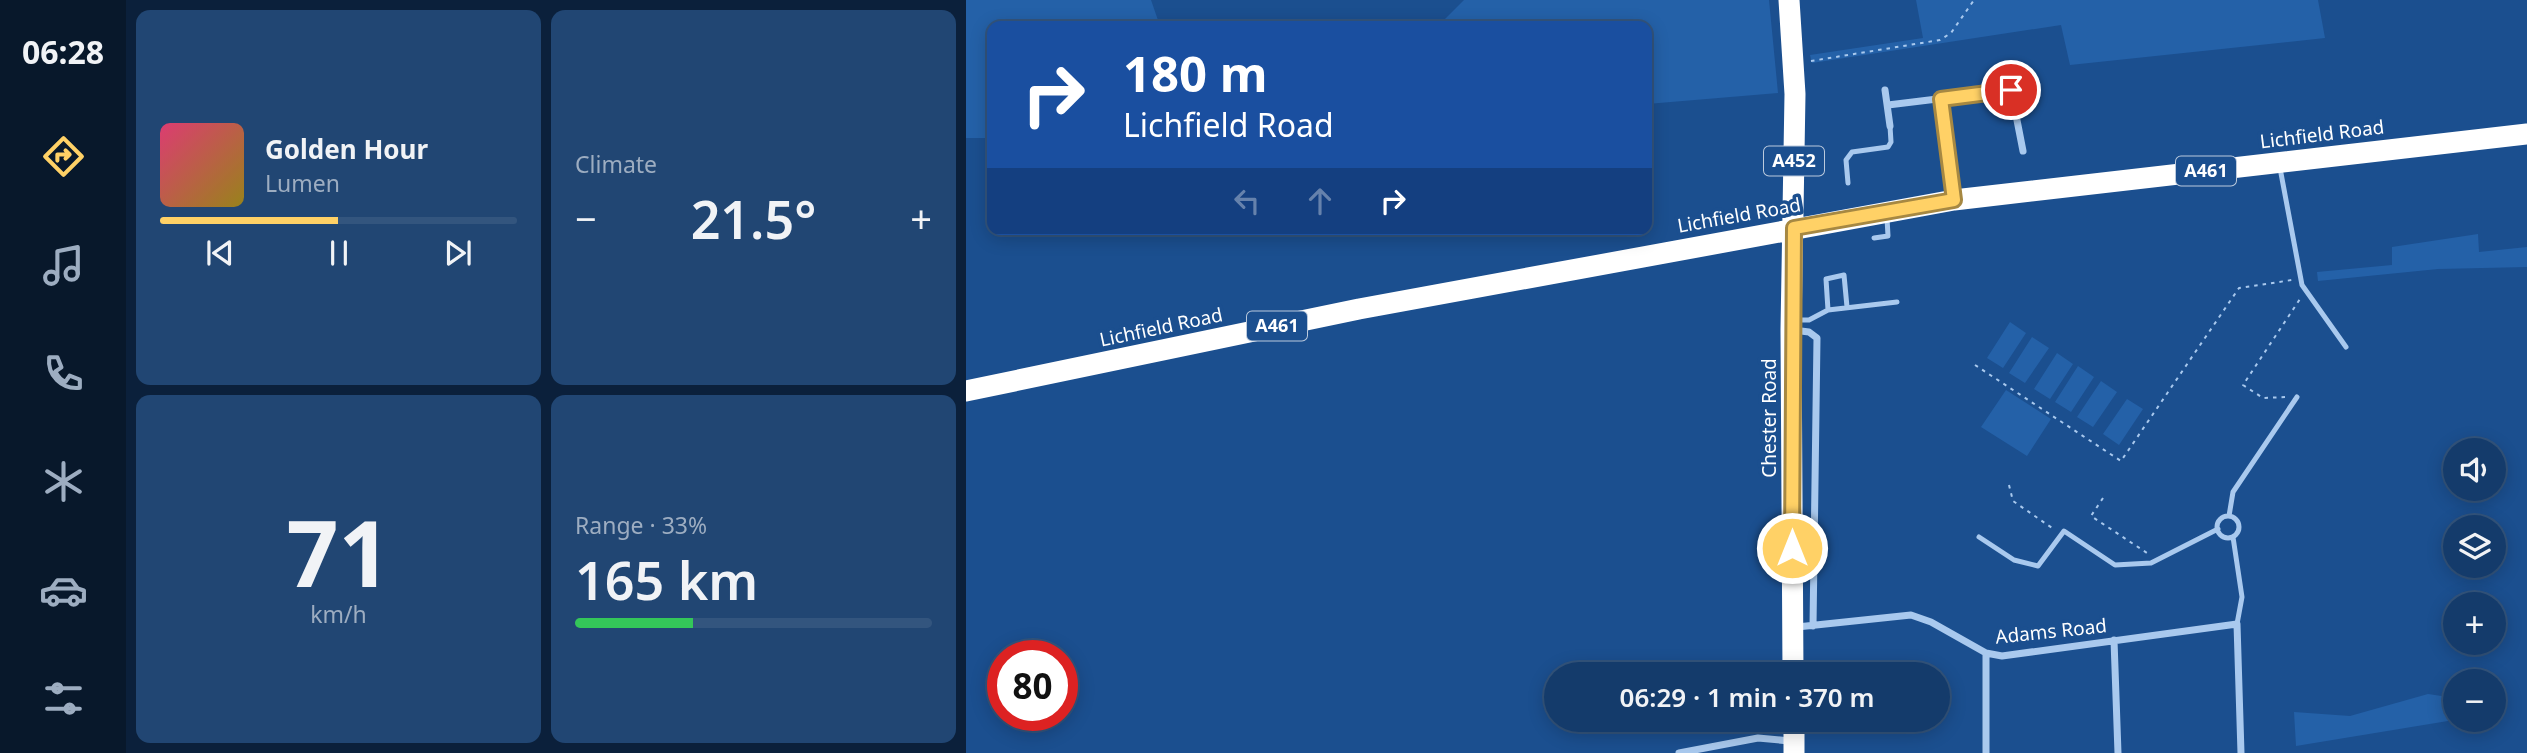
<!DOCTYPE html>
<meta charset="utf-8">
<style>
body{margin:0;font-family:"Noto Sans",sans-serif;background:#214673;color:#f1f3f6;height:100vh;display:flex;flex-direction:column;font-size:26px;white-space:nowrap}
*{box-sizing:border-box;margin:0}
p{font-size:23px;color:#9dadc1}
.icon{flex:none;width:38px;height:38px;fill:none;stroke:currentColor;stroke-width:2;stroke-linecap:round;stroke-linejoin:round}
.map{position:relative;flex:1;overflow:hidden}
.panel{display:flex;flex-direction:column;gap:10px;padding:10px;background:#0b203b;width:840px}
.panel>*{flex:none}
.guide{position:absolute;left:21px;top:21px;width:665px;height:214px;border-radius:14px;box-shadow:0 4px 18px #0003,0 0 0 2px #33557e;background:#1a4fa0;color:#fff;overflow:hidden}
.buttons{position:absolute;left:1477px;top:438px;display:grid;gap:14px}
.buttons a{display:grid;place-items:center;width:63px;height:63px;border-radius:50%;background:#143b6b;box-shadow:0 4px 18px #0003,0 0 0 2px #33557e;font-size:35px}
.speed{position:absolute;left:21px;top:640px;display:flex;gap:14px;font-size:35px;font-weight:700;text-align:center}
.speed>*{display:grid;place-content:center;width:91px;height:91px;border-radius:50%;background:#143b6b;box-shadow:0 4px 18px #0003,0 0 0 2px #33557e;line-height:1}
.speed .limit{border:10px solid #d22;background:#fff;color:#111}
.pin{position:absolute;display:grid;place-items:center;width:60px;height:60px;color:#fff;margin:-30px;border:4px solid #fff;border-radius:50%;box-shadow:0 2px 7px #0007}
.me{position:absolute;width:77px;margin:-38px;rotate:0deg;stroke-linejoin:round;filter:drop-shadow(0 0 5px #0008)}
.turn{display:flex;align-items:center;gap:24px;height:147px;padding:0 21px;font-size:32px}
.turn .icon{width:91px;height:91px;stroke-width:2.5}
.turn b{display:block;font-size:49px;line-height:60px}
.lanes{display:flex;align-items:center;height:66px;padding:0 21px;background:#0003;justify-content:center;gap:35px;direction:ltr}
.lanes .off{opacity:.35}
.big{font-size:52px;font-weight:600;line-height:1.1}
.panel .card{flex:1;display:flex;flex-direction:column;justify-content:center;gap:10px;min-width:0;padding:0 24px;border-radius:14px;background:#214673}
.panel .dial{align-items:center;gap:0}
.dial b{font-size:91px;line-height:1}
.song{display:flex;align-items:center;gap:21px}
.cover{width:84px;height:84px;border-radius:10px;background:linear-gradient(135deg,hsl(340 70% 55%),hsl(50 70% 35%))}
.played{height:7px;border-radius:4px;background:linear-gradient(90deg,#ffd166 50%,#33557e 50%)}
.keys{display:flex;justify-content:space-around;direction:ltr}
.heat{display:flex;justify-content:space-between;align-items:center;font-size:38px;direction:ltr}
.charge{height:10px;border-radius:5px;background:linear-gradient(90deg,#34c759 33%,#33557e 0)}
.panel .tiles{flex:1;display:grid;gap:10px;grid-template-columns:repeat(2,1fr)}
.trip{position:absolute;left:578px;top:662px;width:406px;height:70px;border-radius:35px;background:#143b6b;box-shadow:0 4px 18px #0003,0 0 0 2px #33557e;font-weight:600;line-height:70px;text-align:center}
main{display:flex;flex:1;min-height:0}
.dock{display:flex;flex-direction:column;width:126px;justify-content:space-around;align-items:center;background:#08182b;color:#9dadc1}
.dock .icon{width:49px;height:49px}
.dock .on{color:#ffd166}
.dock b{font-size:32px;color:#f1f3f6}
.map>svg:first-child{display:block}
</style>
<main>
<nav class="dock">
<b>06:28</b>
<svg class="icon on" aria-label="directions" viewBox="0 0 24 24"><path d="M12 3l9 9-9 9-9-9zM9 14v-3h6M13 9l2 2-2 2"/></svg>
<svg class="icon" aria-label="music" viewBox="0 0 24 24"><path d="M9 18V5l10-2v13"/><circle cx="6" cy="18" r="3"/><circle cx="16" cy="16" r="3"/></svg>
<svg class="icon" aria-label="phone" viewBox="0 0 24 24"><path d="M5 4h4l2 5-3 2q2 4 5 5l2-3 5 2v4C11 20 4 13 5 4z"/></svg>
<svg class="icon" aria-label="climate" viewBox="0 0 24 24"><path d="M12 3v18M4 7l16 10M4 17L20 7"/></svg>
<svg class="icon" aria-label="car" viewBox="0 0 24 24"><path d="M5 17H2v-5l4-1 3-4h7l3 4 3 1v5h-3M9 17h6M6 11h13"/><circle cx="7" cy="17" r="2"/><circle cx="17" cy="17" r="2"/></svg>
<svg class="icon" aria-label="filters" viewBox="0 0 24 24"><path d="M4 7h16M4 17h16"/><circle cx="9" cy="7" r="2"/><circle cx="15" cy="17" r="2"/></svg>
</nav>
<section class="panel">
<div class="tiles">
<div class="card">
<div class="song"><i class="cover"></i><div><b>Golden Hour</b><p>Lumen</p></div></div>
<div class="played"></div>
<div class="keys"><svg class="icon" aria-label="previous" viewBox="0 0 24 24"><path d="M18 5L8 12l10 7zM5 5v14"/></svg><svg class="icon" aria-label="pause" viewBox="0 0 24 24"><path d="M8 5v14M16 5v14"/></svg><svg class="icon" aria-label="next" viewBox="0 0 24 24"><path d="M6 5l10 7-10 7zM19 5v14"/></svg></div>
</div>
<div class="card"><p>Climate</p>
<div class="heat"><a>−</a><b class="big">21.5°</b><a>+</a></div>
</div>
<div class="card dial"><b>71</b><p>km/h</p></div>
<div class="card"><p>Range · 33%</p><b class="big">165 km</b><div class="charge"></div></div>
</div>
</section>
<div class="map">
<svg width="1561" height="753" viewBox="0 0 1561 753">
<rect width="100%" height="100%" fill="#1b4f8f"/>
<!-- green -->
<path fill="#2461a8" d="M0,0H185L194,26H26V138H0Z
M498,0H803L812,93L681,104V26H472Z
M950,0H1352L1359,38L1104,65L1095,25L846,63L844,55L957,38Z
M1512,234L1513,252L1561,247V267L1472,269L1352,281L1351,272L1426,265V247Z
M1044,322L1060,333L1037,368L1021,358Z
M1066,337L1083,348L1059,383L1043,373Z
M1091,353L1107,364L1084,399L1068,389Z
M1112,366L1128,377L1105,412L1089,402Z
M1135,381L1151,392L1127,427L1111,417Z
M1040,390L1085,419L1061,456L1015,427Z
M1161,399L1177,409L1153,445L1137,434Z
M1462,694L1489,698V719H1494L1330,746L1328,712L1384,716Z"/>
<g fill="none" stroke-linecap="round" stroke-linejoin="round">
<!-- path -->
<path stroke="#a9c9ee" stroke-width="2" stroke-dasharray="3.5 5" stroke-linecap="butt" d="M845,61L974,40L985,33L1008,0
M1009,365L1155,461L1273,288L1326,280
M1319,397L1297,398L1277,385L1334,299
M1043,485L1047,501L1089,530
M1137,498L1125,516L1181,553"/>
<!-- lane -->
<path stroke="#a9c9ee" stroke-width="5" d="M1314,168L1336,285L1380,347
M882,183L880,160L886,152L922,147L925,142L924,126
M908,238L922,236L921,218
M862,310L860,279L878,275L881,307
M832,320H843L862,310L931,302
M1263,516L1267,492L1331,397
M1251 527a11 11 0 1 1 22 0a11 11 0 1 1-22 0Z
M1013,537L1048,560L1072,566L1098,531L1149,565L1185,563L1252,529
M1267,537L1276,597L1271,624"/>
<!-- street -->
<path stroke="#a9c9ee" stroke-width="7" d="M1042,74L1057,151
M919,90L924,126
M975,99L988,199
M922,105L1045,90
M827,330L843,332L851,338L847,626
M831,627L945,615L965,622L1020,653L1036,656L1271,624L1275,753
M1148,640L1152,753
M1020,653V753
M713,753L792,738L824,741"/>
<!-- highway -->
<path stroke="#fff" stroke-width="21" d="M823,0L829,94L825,330L827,674
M0,391L393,309L988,200L1561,134
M828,719V753"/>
</g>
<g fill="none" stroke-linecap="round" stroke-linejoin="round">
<defs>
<path id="route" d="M826,548L828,228L988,200L975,99L1045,90"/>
</defs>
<!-- route casing -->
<use href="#route" stroke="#a68842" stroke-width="18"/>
<!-- route -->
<use href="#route" stroke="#ffd166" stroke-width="12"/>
</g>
<g text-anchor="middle" stroke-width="7" stroke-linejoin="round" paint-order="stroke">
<!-- shield labels -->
<g fill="#1b4f8f" stroke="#bbcadd" stroke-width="2">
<rect x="798" y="146.5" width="60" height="29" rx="5"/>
<rect x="1210" y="156.5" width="60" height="29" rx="5"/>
<rect x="281" y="311.5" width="60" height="29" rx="5"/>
</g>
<g font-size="18" font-weight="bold" fill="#fff">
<text x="828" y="167">A452</text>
<text x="1240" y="177">A461</text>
<text x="311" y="332">A461</text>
</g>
<!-- street labels -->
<g font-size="19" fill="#fff" stroke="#1b4f8f">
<text transform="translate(1356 134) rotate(-7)" y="7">Lichfield Road</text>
<text transform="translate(773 215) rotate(-10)" y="7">Lichfield Road</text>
<text transform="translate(195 327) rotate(-12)" y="7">Lichfield Road</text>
<text transform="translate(803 418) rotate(-90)" y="7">Chester Road</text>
<text transform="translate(1085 631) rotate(-6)" y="7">Adams Road</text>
</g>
</g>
</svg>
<div class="buttons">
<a><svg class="icon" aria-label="sound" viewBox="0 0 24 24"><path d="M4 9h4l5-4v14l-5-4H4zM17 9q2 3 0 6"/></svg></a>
<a><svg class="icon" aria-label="layers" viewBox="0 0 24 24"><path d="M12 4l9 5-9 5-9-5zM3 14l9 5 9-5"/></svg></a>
<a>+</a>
<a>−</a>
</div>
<div class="speed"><div class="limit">80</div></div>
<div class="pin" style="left:1045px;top:90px;background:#d93025"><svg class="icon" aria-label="arrive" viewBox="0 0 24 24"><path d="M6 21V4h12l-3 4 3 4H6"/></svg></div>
<svg class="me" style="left:826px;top:548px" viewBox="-20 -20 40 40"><circle r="17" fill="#ffd166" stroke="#fff" stroke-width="3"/><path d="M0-11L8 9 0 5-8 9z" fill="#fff"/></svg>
<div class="trip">06:29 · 1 min · 370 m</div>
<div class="guide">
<div class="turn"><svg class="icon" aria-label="right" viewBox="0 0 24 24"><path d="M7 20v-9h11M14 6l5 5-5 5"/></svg><div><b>180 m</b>Lichfield Road</div></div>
<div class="lanes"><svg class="icon off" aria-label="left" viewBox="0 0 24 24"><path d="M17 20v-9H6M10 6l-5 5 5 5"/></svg><svg class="icon off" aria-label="ahead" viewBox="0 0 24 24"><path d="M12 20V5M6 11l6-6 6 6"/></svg><svg class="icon" aria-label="right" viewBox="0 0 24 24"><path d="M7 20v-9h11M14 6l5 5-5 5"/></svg></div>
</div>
</div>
</main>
